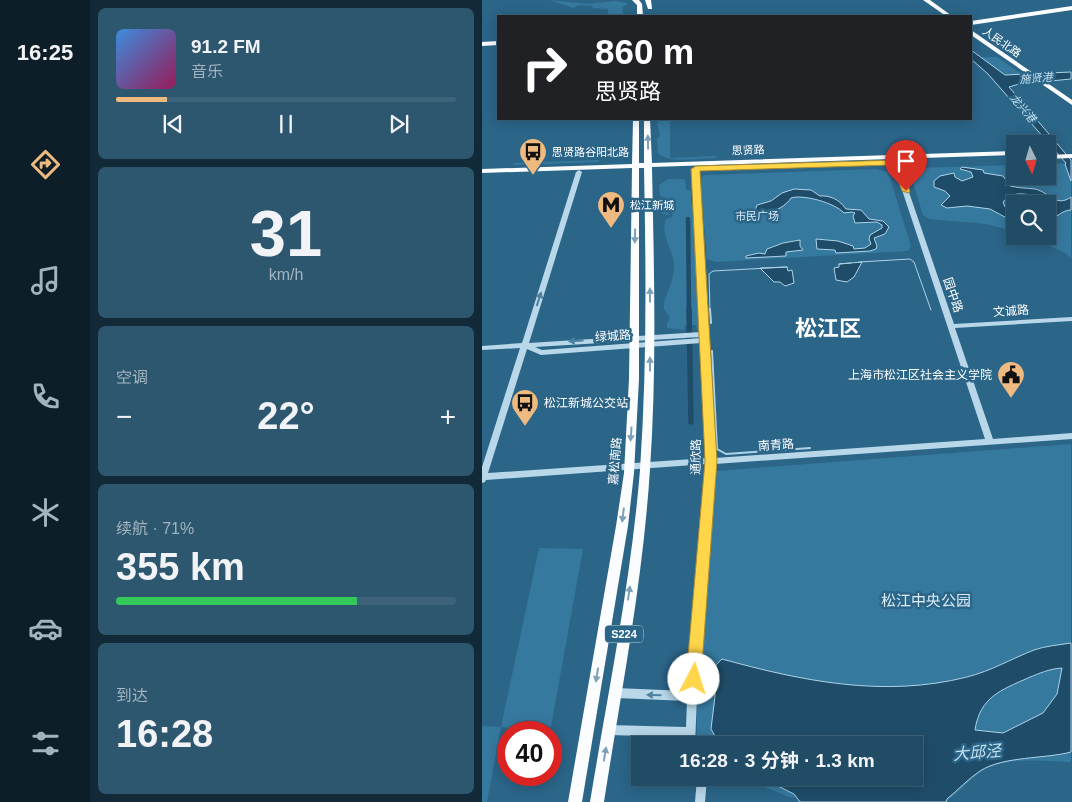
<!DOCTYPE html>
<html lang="zh">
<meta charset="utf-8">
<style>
body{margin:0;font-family:Arial,"Noto Sans SC",sans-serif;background:#2d566f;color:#f1f3f6;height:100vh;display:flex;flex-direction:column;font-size:19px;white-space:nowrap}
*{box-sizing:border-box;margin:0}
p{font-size:16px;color:#a2b4bf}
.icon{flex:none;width:28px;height:28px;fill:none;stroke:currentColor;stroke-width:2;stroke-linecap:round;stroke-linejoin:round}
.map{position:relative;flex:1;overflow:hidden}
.drawer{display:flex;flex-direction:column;gap:8px;padding:8px;background:#122a38;width:392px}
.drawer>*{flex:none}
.hud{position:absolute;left:15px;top:15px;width:475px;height:105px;border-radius:0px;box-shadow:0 2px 12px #0003,0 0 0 1px #3d637a;background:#202124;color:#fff;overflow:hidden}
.needle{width:32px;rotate:175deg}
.tools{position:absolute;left:524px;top:135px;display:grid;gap:10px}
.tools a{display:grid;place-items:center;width:50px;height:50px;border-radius:0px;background:#204c66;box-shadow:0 2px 12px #0003,0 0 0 1px #3d637a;font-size:25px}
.speed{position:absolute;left:15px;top:721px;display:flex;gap:10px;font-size:25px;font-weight:700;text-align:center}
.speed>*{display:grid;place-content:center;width:65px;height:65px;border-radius:50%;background:#204c66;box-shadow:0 2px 12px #0003,0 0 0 1px #3d637a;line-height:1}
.speed .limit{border:8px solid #d22;background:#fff;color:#111}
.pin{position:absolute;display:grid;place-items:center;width:42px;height:42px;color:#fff;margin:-51px -21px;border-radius:50% 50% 50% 0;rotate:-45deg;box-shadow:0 0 5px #0007}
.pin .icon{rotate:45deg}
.me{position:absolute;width:55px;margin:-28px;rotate:5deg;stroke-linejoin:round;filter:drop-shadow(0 0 4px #0008)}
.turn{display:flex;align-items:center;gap:18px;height:105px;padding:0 15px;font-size:22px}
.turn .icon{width:65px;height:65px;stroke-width:2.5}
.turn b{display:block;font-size:35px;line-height:42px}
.big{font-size:38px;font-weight:700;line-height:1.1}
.drawer .card{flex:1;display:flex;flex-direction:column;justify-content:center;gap:8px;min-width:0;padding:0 18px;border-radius:8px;background:#2d566f}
.drawer .dial{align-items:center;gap:0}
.dial b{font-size:65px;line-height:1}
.song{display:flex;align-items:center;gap:15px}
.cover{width:60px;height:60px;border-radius:8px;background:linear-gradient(135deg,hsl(210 70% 55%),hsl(330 70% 35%))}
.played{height:5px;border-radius:2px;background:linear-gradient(90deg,#eeba80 15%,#3d637a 15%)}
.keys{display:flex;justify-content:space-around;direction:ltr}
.heat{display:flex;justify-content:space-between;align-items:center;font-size:28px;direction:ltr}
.charge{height:8px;border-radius:4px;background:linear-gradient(90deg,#34c759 71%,#3d637a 0)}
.trip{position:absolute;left:149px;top:736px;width:292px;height:50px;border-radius:0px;background:#204c66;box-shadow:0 2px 12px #0003,0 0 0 1px #3d637a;font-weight:700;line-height:50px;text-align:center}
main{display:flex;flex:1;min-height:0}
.tab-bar{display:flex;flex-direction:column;width:90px;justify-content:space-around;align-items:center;background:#0d1e29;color:#a2b4bf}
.tab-bar .icon{width:35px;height:35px}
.tab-bar .on{color:#eeba80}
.tab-bar b{font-size:22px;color:#f1f3f6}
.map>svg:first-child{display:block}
</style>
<main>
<nav class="tab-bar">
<b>16:25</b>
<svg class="icon on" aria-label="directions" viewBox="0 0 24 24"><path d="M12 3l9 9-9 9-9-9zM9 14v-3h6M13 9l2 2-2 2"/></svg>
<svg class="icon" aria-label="music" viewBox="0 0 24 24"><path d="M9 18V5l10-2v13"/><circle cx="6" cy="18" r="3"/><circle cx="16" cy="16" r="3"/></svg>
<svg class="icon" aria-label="phone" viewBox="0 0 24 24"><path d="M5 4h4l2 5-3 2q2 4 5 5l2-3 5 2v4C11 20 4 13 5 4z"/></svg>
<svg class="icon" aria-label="climate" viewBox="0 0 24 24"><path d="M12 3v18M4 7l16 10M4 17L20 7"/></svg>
<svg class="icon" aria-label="car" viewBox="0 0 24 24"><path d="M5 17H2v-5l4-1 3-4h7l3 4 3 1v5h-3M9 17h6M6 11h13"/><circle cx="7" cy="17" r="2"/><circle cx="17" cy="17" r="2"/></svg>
<svg class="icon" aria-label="filters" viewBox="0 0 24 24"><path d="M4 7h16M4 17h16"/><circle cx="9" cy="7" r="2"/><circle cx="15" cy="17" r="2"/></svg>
</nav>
<section class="drawer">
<div class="card">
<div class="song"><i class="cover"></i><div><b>91.2 FM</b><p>音乐</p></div></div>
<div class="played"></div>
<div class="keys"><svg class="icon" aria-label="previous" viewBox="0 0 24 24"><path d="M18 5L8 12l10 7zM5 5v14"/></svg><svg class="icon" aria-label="pause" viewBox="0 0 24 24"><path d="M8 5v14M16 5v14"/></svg><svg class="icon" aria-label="next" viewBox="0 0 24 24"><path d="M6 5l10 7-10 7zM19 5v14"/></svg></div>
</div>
<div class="card dial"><b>31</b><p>km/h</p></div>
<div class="card"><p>空调</p>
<div class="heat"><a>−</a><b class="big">22°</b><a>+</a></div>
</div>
<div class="card"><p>续航 · 71%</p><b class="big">355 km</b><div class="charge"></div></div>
<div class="card"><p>到达</p><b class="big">16:28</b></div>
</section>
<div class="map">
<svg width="590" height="802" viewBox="0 0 590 802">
<rect width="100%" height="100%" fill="#2b6588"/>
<!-- green -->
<path fill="#36799f" d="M68,0L106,4L133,1L145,3V5L141,7V16H126V9L111,8L110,6L97,5L91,8Z
M498,57H515L541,75C519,77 514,70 498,57Z
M178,119H188V158L235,156L233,158C216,158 191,164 176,154L175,138L178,136L175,124Z
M117,160V162L31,165L32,163Z
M589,163V258L583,253L548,236H565V204H532V231L504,224L447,219L441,215L428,174V171L436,168L532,165V176H565V164Z
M394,169L405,172L407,175L429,246L426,251L234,262L225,259L218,179L222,175Z
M186,179H203L204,190L209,191V205L213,206L218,330H215L214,325H203L202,330L185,328V324L188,318L182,309V303C185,292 193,277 192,265C191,249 178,235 184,219L190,217L191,214L189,213L190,202L185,205L187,215L180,214L181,206L178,203L182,204L184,202L181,197L178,196L177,185Z
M589,444V762C561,761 526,756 500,771C489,778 479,791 467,799L324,798L307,797L260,778H432V745H215V686L234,471Z
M57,548L101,549L68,732L19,727L5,802H0V726L19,727Z"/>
<!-- water -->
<path fill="#1f4d69" stroke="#add3e8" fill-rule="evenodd" d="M489,50L523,75L589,72V79L537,84L527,87L589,160V181L583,164L584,163L506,74L489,59Z
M480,167L501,170L502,173L521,176L528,186C536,188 544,188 553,189C567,192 574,208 589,197V210C580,210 575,218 565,220V204H562C552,193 531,189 521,202L523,207L532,214V222L508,209L485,206L465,208L459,205L468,196L463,191L452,187V181L458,176L472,173L473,177L480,181L491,177L489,172L478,169Z
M312,189L329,190L338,196C348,195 358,200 364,209L379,210L387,219L401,221L407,227L403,234L392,238L395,246L394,249L388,251L354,253L353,250L335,249L334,239L356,241L371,246L372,249L383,248L389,244L387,239L388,235L400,228V225L395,222L373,223L371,216L373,213L370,212L362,213C353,203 321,194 309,198C305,205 292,213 284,212L278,217L263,218L272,213L275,205L289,201L300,193Z
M318,240V246L321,250L304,252V256L264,258V256L277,253L283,254L285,249L301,243Z
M380,262L372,277L365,282L354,280L352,268L357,267V264Z
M305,267L306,271L310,270L312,283L303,286L298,282H292L278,268Z
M589,643V752C563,759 521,756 498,771C486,779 476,790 465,799L464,802H318L312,794L280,778H432V745H238L229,729L233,696V666L240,659C320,681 402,698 485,677C509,671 529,659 552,650C563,646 577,645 589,643ZM580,668L575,694L561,713L521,733L493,730C498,697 519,690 546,678C558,673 567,669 580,668Z"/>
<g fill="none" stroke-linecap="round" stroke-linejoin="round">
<!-- stream-far1 -->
<path stroke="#add3e8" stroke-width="1" d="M377,262L428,259L432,262L449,310
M357,264L369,263
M228,310L227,274L231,271L305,267"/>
<!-- stream -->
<path stroke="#add3e8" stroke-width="2" d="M228,309L229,323
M230,351L235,449L244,454L328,448"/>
<!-- canal-far1 -->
<path stroke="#1f4d69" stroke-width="4.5" d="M206,219L207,310"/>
<!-- canal -->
<path stroke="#1f4d69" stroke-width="5.5" d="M207,309L209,422"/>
<!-- minor -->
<path fill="#b8d7e8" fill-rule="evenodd" d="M412,155L415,157L472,324L590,317V321L473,328L511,439L590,433V439L233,464L215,696L213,745H203V737L126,735L122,734L121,730L122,726L126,725L204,727L205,701L134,698L131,696L129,693L131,690L134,688L205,691L225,464L4,480L3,482L0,483V467L38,348L0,350V346L40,343L94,172L97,170L100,172L47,343L219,332L211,169L214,167L217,169L226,332L227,334L226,336L228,340L226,342L233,458L503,439L409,157ZM219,337V338L60,350L53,347ZM219,343L225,458L6,473L45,349L59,355Z
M215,778H225L223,802H213Z"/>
<!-- major -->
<path fill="#fafcfe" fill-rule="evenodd" d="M441,0H448L470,16H464Z
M590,6V10L489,25V21Z
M489,30L590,100V105L489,35Z
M16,41V45L0,46V42Z
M151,119H157V163H162V119H168L170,163L532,151V155L170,167C172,268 175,369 168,469C161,581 139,692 122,802H108C126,692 149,581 158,470C165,369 164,268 162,168H157V379L152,473L146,526L100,802H86L134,526L142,473L147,379L150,168L0,173V169L150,164Z
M590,154V158L565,159V155Z"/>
<!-- highway -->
<path fill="#fff" fill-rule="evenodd" d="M150,0H157L160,4L161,16H155V5Z
M163,0H169L170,9H166Z"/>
</g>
<!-- one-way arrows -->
<defs><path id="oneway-solid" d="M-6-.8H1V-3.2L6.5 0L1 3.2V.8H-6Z" transform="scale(1.25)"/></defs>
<g fill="#7ea1b7">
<use href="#oneway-solid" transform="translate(166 142) rotate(-91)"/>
<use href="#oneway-solid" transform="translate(153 236) rotate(91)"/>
<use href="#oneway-solid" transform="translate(168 295) rotate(-90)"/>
<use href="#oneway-solid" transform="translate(168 364) rotate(-90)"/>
<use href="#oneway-solid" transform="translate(149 434) rotate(94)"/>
<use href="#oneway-solid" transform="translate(141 515) rotate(97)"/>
<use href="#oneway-solid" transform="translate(147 593) rotate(-82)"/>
<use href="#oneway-solid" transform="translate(115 675) rotate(99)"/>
<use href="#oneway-solid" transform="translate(123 754) rotate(-81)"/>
</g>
<g fill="#4e82a0">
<use href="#oneway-solid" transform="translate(57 299) rotate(-72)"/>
<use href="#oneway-solid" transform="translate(94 341) rotate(176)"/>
<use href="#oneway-solid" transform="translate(172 695) rotate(-178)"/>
</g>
<!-- route -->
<path fill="#ffd54a" stroke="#a68a30" d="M414,160L418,162L428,191L427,193L420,191L410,165L218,171L235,461L219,679L217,684L212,686L207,684L204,679L223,461L209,169L214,166Z"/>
<!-- icons -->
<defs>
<symbol id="bus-pin" viewBox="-11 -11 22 30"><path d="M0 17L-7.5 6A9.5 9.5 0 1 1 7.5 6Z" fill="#eeba80" stroke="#2b6588"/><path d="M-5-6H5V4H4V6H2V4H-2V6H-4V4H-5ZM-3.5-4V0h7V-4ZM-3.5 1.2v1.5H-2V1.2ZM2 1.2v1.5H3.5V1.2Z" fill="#111"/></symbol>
<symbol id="metro-pin" viewBox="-11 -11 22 30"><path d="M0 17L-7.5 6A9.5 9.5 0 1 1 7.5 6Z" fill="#eeba80" stroke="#2b6588"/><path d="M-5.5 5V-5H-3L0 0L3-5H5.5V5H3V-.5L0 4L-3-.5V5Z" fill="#111"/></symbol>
<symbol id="civic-pin" viewBox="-11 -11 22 30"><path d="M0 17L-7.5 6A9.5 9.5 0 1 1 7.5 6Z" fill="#eeba80" stroke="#2b6588"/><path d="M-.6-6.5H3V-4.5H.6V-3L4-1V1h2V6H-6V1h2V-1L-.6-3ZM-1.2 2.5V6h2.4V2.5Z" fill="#111"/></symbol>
</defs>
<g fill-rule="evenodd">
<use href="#bus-pin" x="35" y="136" width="32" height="43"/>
<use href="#metro-pin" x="113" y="189" width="32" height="43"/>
<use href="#civic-pin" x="513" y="359" width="32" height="43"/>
<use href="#bus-pin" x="27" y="387" width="32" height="43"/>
</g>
<g text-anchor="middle" stroke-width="5" stroke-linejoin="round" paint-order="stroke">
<!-- far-street labels -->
<g font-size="11" fill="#fff" stroke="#2b6588">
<text transform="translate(520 42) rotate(35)" y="4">人民北路</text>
<text transform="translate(266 150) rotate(-2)" y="4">思贤路</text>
</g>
<!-- far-water labels -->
<g font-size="11" font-style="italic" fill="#c4e0ef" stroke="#2b6588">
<text transform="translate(554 78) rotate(-4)" y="4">施贤港</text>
<text transform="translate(541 108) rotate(50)" y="4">龙兴港</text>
</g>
<!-- far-poi labels -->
<g font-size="11" fill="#fff" stroke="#2b6588" text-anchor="start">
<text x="70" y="156">思贤路谷阳北路</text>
<text x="148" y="209">松江新城</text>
</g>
<!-- far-park labels -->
<g font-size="11" fill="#dbedf7" stroke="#2b6588">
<text x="275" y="220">市民广场</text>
</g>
<!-- shield labels -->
<rect fill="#2b6588" stroke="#bfd1db" stroke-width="1" x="123" y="625.5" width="38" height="17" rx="4"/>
<g font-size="11" font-weight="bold" fill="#fff">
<text x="142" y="638">S224</text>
</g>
<!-- street labels -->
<g font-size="12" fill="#fff" stroke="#2b6588">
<text transform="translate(471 295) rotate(71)" y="4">园中路</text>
<text transform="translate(529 311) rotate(-4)" y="4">文诚路</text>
<text transform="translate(131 336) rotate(-4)" y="4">绿城路</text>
<text transform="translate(294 445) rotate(-4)" y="4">南青路</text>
<text transform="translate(214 457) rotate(-89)" y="4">通欣路</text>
<text transform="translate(133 461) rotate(-85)" y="4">嘉松南路</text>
</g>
<!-- poi labels -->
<g font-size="12" fill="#fff" stroke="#2b6588" text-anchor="end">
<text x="510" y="379">上海市松江区社会主义学院</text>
<text x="62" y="407" text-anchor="start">松江新城公交站</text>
</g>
<!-- near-park labels -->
<g font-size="15" fill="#dbedf7" stroke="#2b6588">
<text x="444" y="606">松江中央公园</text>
</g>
<!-- near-water labels -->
<g font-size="16" font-style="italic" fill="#c4e0ef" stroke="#2b6588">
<text transform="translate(495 752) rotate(-5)" y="6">大邱泾</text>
</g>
<!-- town labels -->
<g font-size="22" font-weight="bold" fill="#fff" stroke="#2b6588">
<text x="346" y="336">松江区</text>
</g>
</g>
</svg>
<div class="tools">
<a><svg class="needle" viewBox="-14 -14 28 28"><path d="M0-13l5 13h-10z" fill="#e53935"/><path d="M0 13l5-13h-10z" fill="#a2b4bf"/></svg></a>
<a><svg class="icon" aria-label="search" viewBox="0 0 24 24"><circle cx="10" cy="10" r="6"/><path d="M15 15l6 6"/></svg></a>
</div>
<div class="speed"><div class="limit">40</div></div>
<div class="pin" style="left:424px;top:191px;background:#d93025"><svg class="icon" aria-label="arrive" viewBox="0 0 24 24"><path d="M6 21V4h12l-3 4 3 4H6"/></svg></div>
<svg class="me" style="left:212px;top:679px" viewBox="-20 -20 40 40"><circle r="19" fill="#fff"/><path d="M0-13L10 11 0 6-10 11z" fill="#ffd54a"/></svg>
<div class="trip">16:28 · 3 分钟 · 1.3 km</div>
<div class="hud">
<div class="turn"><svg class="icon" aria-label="right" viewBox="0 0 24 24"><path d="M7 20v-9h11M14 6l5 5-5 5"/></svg><div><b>860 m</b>思贤路</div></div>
</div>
</div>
</main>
